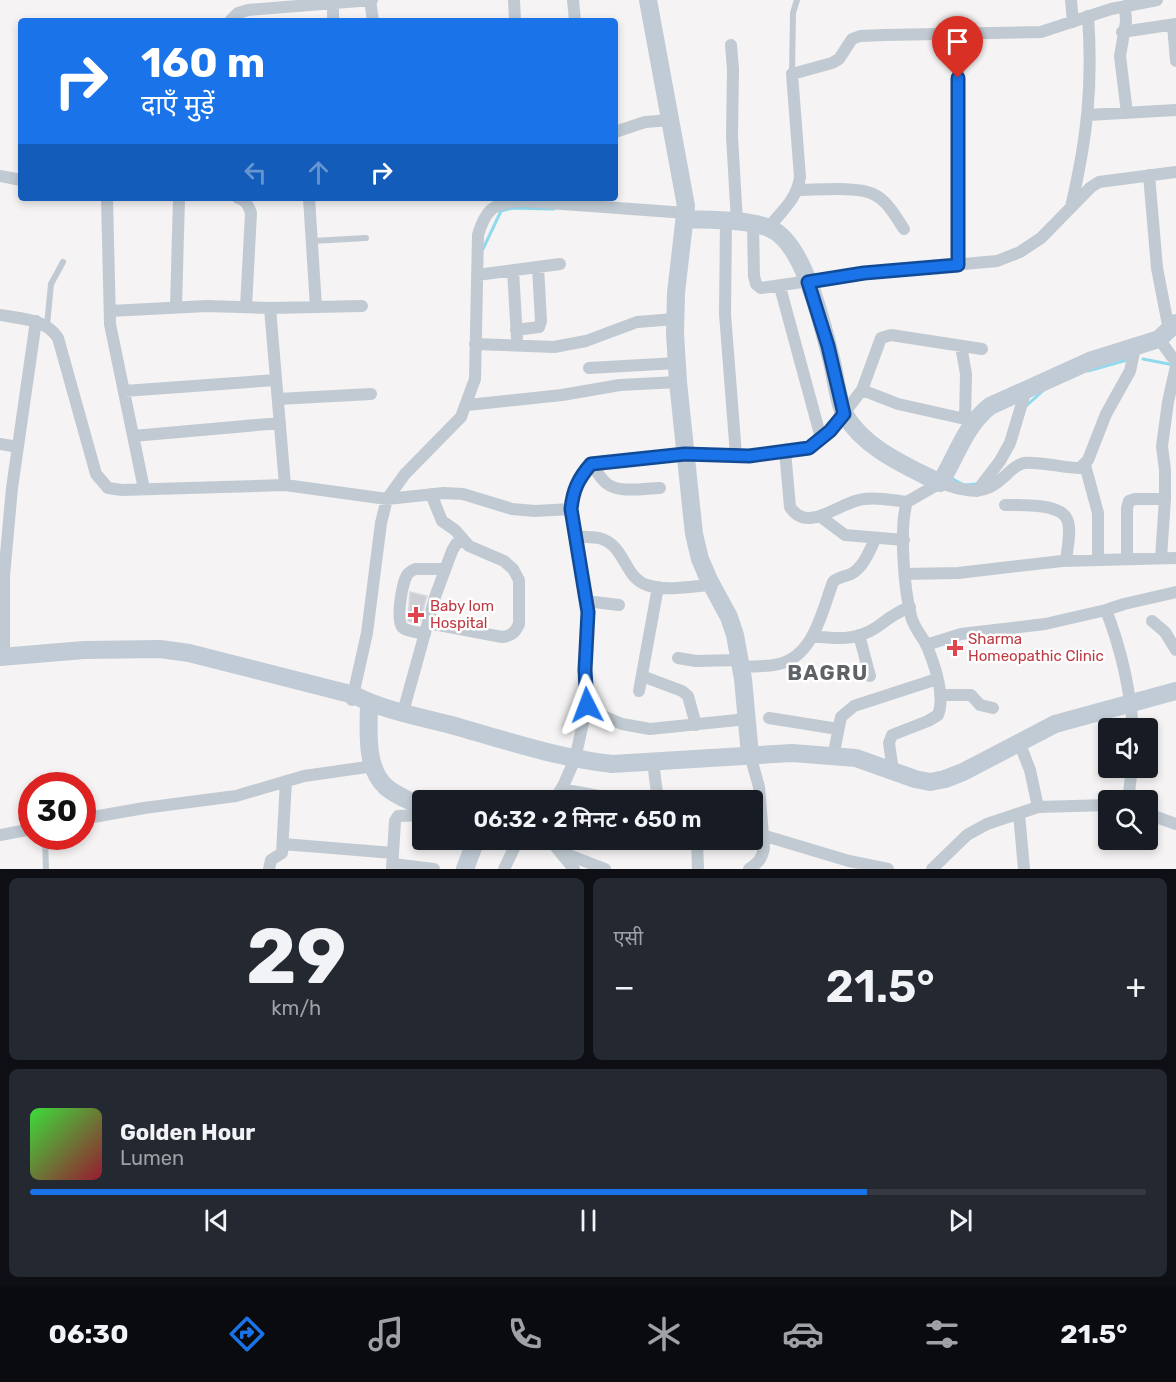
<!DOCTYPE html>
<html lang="hi">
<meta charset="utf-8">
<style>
body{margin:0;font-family:Rubik,"Noto Sans Devanagari",sans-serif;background:#242831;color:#f1f3f6;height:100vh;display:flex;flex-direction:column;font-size:22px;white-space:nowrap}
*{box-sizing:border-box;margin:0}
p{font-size:20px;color:#9ea1a6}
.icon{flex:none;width:33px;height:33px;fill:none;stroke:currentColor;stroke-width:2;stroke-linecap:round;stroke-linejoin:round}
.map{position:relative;height:869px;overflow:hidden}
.side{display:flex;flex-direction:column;gap:9px;padding:9px;background:#0d0f14;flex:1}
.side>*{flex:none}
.hud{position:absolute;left:18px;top:18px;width:600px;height:183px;border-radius:6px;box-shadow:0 3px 9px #0003;background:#1a73e8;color:#fff;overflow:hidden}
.tools{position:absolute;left:1098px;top:718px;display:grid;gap:12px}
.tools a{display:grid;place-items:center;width:60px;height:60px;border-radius:6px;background:#171b24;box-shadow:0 3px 9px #0003;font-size:30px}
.speed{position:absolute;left:18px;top:772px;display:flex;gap:12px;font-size:30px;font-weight:700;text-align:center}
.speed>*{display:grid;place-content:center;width:78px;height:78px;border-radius:50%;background:#171b24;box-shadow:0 3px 9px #0003;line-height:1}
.speed .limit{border:9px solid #d22;background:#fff;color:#111}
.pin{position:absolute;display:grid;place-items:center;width:51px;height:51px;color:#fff;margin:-62px -26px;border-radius:50% 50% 50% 0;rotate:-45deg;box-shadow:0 0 6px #0007}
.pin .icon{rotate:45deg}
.me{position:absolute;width:66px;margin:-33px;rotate:357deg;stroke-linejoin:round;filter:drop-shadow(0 0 4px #0008)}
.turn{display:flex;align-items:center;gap:21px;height:126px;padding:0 24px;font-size:27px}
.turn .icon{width:78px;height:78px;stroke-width:2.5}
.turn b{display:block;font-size:42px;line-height:51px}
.lanes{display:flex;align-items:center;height:57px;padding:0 24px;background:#0003;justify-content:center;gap:30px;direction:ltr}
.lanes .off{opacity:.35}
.big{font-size:45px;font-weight:600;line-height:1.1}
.side .widget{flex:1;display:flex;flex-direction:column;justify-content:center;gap:9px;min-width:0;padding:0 21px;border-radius:9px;background:#242831}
.side .dial{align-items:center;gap:0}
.dial b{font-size:78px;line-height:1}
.song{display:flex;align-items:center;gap:18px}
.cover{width:72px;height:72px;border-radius:9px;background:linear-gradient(135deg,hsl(120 70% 55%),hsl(350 70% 35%))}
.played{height:6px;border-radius:3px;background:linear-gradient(90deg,#1a73e8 75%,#363941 75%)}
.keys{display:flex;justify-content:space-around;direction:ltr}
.heat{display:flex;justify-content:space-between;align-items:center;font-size:33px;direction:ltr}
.side .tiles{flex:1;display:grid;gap:9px;grid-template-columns:1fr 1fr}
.widget:last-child{grid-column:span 2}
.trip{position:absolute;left:412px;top:790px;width:351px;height:60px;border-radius:6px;background:#171b24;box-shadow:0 3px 9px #0003;font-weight:600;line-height:60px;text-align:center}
.tab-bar{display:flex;height:96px;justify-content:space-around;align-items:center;background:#090b0e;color:#9ea1a6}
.tab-bar .icon{width:42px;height:42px}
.tab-bar .on{color:#1a73e8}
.tab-bar b{font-size:27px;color:#f1f3f6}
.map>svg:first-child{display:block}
</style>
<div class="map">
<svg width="1176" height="869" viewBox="0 0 1176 869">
<rect width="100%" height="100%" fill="#f5f3f3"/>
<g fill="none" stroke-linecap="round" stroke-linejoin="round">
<!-- stream -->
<path stroke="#90daee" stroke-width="3" d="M483,249L501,211L512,208L554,209
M1143,359L1174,365
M1088,371L1127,360
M1026,406L1044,390
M949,477L964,485L977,484"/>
</g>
<!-- building -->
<path fill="#cdcfd5" stroke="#d7d9de" stroke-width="1.5" d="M410,592L427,596L419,624L408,621Z"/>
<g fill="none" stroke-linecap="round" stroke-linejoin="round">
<!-- lane -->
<path stroke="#c1cad2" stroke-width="6" d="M792,74L793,13L797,0
M312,241L366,238
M47,325L51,284L63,262
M45,837L46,869"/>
<!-- street -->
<path stroke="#c1cad2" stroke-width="12" d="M370,0L373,21
M514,0L515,21
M573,0L575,21
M1071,0L1073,22
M333,3V21
M1125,6L1126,22L1120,56L1127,113
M230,21L238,13L248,10L372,0
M1173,25L1176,61
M1122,32L1176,24
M731,45L733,69L732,136L737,222
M1088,115L1176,110
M615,132L645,122L671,120
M1149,175L1157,268L1169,330
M0,176L21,180
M798,190C816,190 858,186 873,194C887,200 896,217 904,229
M107,198L110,324L144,489
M238,198C246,200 248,205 251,213L246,307
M309,198L316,307
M1071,207C1087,139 1093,86 1088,16
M726,221L725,314L736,455
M753,224L754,276L756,284L761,288L864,273L997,261L1020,252L1041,238L1091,187L1099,182L1176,172
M768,228C782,211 797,199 800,177L792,74L832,63L839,59L852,39L860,36L884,35L1041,32L1111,9L1157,0
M958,265V34
M513,270L517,338
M477,275L560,264
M780,287L821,438
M176,307L179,198
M270,308L362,306
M110,311L207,306L270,308L285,485
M0,315C21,319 45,318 58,338L96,474L108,488L122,490L285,485L387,499L444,493L463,494L512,509L535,511L571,509
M516,330L539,327L541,321L538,267
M1159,339L1172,357L1176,359
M475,344L554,347L586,341L637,322L675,319
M961,346L966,374L965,419
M589,368L677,363
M862,390L898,404L974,421
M124,391L276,380
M278,399L371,394
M467,405L562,395L620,385L678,382
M133,436L280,423
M0,444L18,447
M785,451L790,507C808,535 840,501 864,499C878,497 893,500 907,502
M591,464C596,470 600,478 606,483C619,494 645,488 660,488
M1085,465L1098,513V559
M977,491L1000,461L1010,443L1026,390
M1005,505C1020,505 1060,503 1067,519C1072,531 1067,548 1066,561
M821,517L845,535L904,540
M575,536C583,537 591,537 599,538C626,545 623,577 647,585C666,592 691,586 711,585
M1127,558V508L1129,501L1135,499H1165
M1161,558L1165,499V470L1162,446L1168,402L1176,366
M905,574L958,573L1062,561L1176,558
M586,601L619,605
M1106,610L1124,604L1176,592
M1152,621L1165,632L1176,650
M428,623L502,637C511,636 515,633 519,624V580L513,569L504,561L469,546L455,530L442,521L431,494
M425,634C418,632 407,632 402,627C396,618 402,584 407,575C409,572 411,571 415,569H445
M859,635L870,676
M812,636C836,639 856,641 877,627C888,619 896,612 910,607
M926,645L961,634L1045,624L1106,610C1121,649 1130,688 1133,729
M4,657V576L12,488L36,321
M678,658L696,661L740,660
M741,667C753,666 767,667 779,664C814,656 822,611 833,582C838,577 844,577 851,574C864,567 869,551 876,538
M642,676L682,691L688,696L696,725
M639,691L658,587
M940,695H971L980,705L993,708
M352,700L367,633L381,523L387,499L405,474L461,417L475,379L478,235C486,208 494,203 522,201L686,213
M586,709L622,724L650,729L747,719
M403,712L435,597L452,551L456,544L463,540
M769,718L838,729
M1019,742L1030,770L1038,807
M833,757L841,717L854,706L937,679
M653,762L658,801
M893,771L889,743L892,735L928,721L938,715C946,695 934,663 926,644C921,635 913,626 911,616C904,589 899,527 907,502L940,483C967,491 983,498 1005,476C1010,471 1016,465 1024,463C1038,461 1064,468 1080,468L1088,460L1106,414L1130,371L1135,348
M561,789L604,797L612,801
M554,801L564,784L575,759L587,705L585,670L588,612L571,509C573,490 578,479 591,464L685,454L749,456L809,448L830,431L862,390L881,338L891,335L982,349
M1128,801L1132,768
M1019,814L1024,869
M1148,814L1176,824
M82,819L144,808L236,796L304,776L374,766
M0,835L32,829
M762,835L849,861L888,869
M550,840L574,869
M697,840L698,869
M283,844L393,853
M561,852L605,869
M393,864L434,869
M269,869L271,860L282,853L286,781
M392,869L395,821L398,816L423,815
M504,869L518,840
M749,869C758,863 762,859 764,848L759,787L750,755
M932,869L967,835L987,824L1038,807L1108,805"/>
<!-- secondary -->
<path stroke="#c1cbd6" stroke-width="18" d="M648,0L686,206L676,293L675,333L678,382L694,534L700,559L709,580L729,617L735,635L743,679L750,755
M685,219C709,220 750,219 771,229C805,244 823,328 832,362C835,374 839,406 845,415C865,449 907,466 940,483C957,456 964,427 990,406L1092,360L1159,339L1176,323
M0,657L84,650L160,649L189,653L354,695C385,711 422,717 455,726C507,741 559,758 612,764L792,753L856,758L915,779L930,782L945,779L963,772L1055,724L1176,691
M369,702C369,728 364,767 386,787C396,796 411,801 423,807
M465,869L476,840"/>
</g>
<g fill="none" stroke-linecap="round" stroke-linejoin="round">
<defs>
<path id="route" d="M587,705L585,670L588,612L571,509C573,490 578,479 591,464L685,454L749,456L809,448L830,431L844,414L828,346L808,282L864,273L958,265V78"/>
</defs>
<!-- route casing -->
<use href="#route" stroke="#114b97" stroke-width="15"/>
<!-- route -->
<use href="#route" stroke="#1a73e8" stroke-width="10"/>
</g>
<!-- markers -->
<g fill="#e0444e" stroke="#fff" stroke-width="2">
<path d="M413 606h6v6h6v6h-6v6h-6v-6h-6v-6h6z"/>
<path d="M952 639h6v6h6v6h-6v6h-6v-6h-6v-6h6z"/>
</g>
<g text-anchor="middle" stroke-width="5" stroke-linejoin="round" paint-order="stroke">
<!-- health labels -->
<g font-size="15" fill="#be3a42" stroke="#fff" text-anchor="start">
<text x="430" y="611">Baby lom<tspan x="430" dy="17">Hospital</tspan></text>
<text x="968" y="644">Sharma<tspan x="968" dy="17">Homeopathic Clinic</tspan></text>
</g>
<!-- district labels -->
<g font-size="21" font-weight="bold" letter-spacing="1.5" fill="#5f6368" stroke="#fff">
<text x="828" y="680">BAGRU</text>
</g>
</g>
</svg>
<div class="tools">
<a><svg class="icon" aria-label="sound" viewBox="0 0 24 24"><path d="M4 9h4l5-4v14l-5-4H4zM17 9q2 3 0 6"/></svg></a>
<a><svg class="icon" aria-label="search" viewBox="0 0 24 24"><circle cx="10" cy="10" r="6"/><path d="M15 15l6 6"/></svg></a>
</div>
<div class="speed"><div class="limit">30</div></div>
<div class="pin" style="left:958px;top:78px;background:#d93025"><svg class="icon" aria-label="arrive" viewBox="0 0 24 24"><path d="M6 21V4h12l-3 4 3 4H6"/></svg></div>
<svg class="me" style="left:587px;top:705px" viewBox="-20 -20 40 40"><path d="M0-17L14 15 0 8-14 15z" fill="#1a73e8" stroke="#fff" stroke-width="4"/></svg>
<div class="trip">06:32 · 2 मिनट · 650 m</div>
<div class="hud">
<div class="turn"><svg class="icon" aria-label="right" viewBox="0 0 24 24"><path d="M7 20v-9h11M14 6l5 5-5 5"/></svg><div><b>160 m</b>दाएँ मुड़ें</div></div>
<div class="lanes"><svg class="icon off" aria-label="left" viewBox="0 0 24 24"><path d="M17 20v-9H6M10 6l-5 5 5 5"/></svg><svg class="icon off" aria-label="ahead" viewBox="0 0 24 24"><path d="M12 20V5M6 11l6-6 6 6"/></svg><svg class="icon" aria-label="right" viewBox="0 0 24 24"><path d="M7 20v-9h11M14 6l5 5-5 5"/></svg></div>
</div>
</div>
<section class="side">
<div class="tiles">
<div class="widget dial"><b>29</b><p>km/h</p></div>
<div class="widget"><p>एसी</p>
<div class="heat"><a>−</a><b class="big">21.5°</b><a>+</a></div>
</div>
<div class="widget">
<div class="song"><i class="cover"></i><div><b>Golden Hour</b><p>Lumen</p></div></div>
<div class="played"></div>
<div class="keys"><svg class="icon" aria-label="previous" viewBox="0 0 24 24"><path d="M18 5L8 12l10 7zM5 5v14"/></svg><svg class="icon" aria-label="pause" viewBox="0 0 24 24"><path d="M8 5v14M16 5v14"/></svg><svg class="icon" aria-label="next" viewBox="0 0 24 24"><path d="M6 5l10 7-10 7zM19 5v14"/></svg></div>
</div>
</div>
</section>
<nav class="tab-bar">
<b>06:30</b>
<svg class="icon on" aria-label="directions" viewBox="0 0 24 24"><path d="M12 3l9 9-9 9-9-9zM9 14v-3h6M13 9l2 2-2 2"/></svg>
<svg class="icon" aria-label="music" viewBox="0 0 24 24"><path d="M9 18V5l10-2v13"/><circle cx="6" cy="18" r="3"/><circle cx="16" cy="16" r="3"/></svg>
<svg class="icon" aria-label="phone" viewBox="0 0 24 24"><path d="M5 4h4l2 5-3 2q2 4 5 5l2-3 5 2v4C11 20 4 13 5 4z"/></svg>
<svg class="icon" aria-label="climate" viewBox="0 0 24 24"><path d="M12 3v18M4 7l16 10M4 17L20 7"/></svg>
<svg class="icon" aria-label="car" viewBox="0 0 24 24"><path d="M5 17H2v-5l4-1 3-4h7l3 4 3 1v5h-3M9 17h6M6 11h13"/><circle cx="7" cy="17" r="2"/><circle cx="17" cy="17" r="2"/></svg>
<svg class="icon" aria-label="filters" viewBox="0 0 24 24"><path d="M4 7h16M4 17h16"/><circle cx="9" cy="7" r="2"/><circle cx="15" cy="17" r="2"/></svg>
<b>21.5°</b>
</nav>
